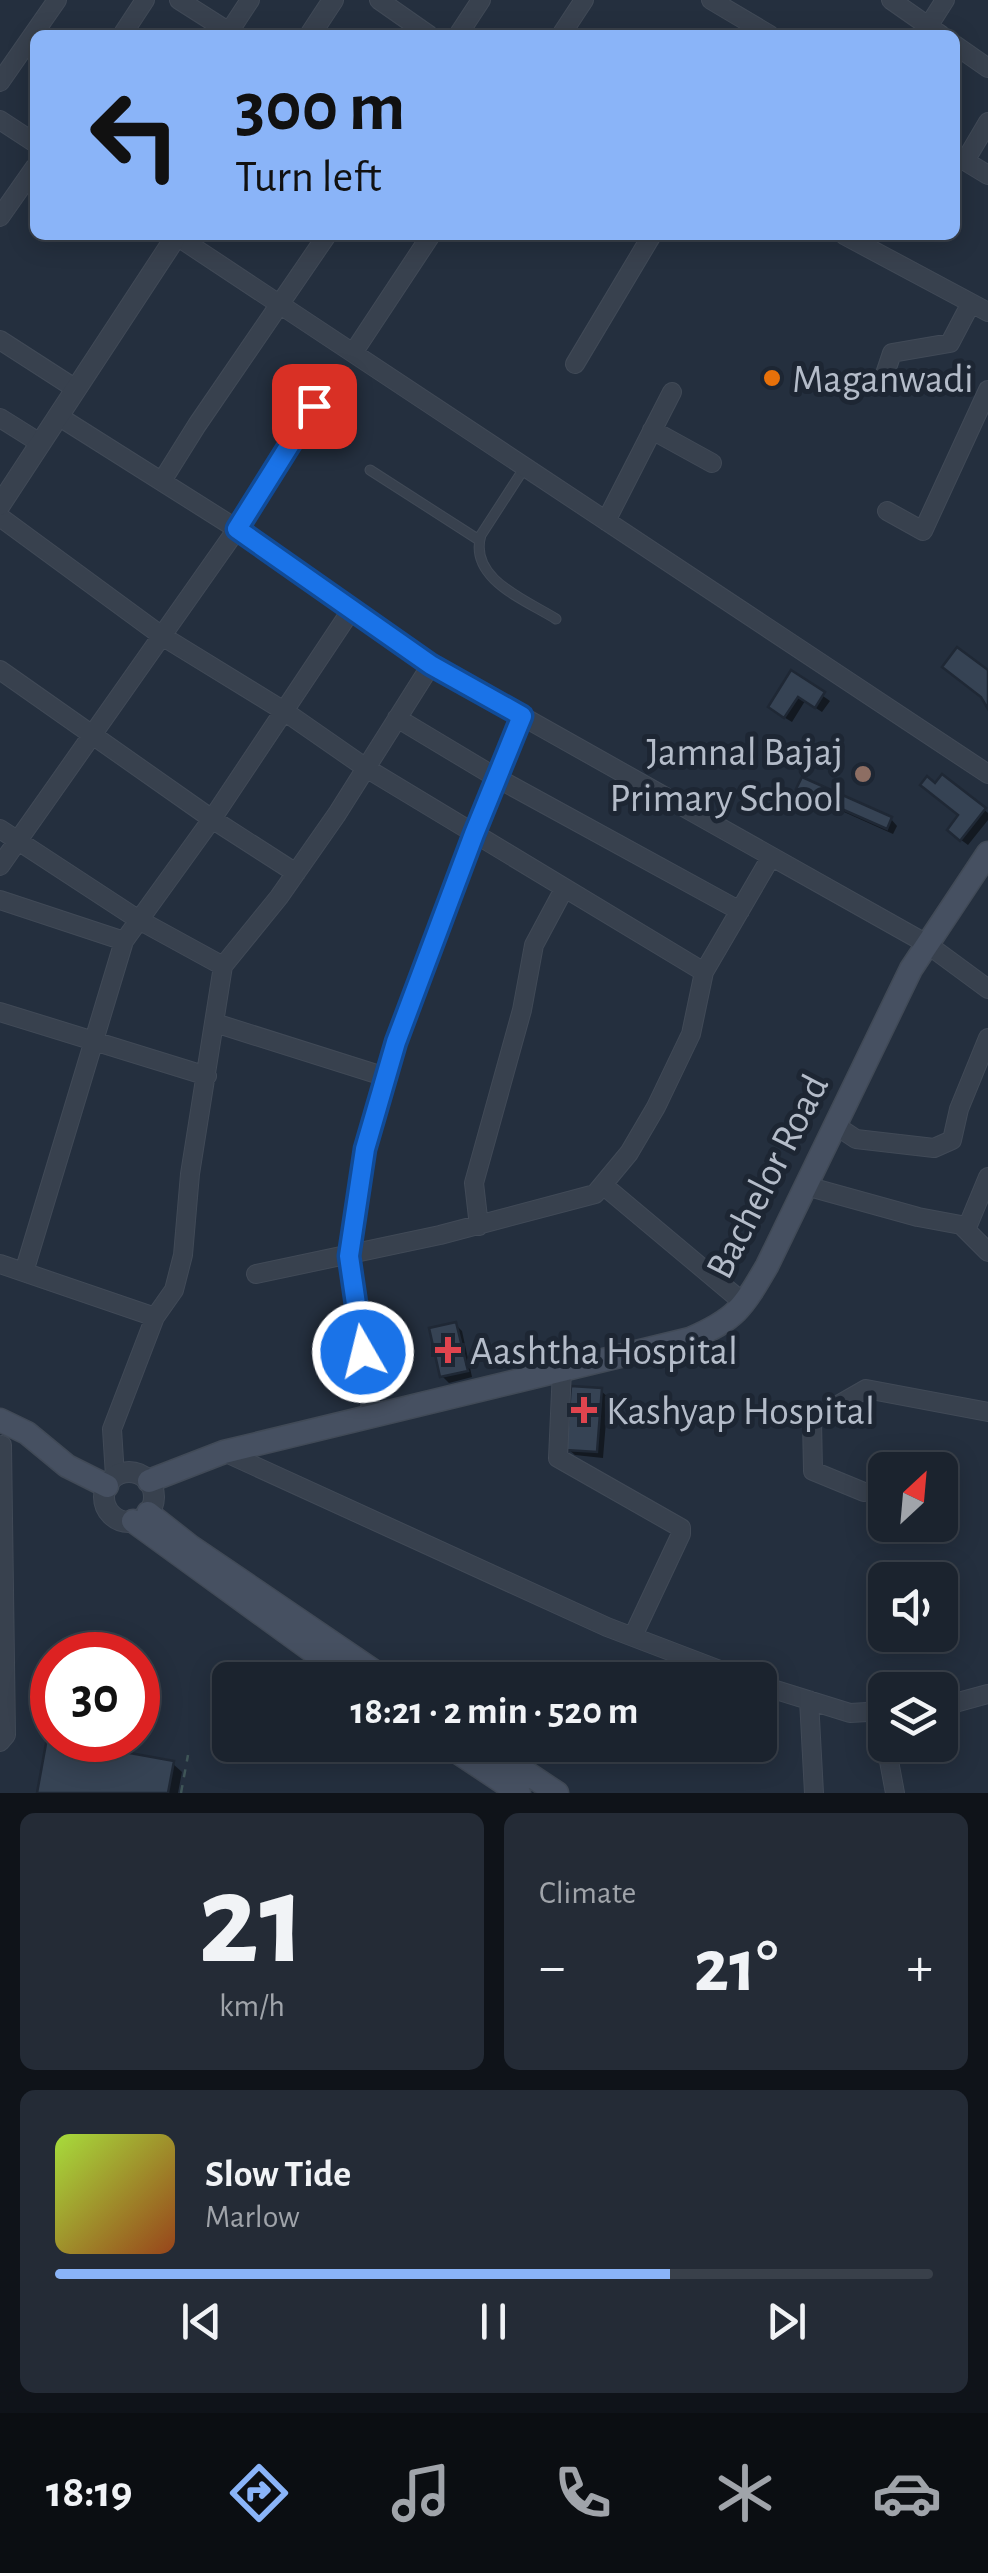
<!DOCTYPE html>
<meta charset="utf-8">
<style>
body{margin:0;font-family:"Alegreya Sans",sans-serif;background:#242b36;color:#f1f3f6;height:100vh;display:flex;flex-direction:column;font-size:38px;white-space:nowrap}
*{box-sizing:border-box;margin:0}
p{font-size:32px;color:#a0a4aa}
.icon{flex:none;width:55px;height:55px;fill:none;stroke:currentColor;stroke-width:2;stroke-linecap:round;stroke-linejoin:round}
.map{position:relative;height:1793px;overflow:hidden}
.drawer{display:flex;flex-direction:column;gap:20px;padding:20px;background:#0f1319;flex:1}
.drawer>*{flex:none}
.hud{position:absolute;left:30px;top:30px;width:930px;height:210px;border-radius:15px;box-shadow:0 5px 25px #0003,0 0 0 2px #39404a;background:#8ab4f8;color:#111;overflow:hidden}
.needle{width:65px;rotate:26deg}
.tools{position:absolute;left:868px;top:1452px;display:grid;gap:20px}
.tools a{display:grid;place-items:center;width:90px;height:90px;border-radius:15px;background:#1b232e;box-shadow:0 5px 25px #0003,0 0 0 2px #39404a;font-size:50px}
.speed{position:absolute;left:30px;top:1632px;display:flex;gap:20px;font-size:50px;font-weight:700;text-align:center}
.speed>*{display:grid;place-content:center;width:130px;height:130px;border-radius:50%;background:#1b232e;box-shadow:0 5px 25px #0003,0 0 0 2px #39404a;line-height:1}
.speed .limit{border:15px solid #d22;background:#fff;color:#111}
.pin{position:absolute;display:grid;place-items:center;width:85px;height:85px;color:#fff;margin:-42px;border-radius:20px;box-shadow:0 5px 15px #0006}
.me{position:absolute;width:110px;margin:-55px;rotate:352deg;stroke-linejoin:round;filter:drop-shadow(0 0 8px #0008)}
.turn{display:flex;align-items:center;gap:35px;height:210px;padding:0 40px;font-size:45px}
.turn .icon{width:130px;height:130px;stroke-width:2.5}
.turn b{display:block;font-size:70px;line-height:85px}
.big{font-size:75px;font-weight:600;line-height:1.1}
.drawer .widget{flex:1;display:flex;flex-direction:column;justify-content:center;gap:15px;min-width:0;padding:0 35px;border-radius:15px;background:#242b36}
.drawer .dial{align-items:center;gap:0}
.dial b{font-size:130px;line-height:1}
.song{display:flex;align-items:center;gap:30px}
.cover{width:120px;height:120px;border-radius:15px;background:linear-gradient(135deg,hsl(80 70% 55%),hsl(20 70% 35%))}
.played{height:10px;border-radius:5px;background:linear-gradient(90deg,#8ab4f8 70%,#39404a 70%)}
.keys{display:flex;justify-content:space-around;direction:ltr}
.heat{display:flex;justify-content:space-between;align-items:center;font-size:55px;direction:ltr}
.drawer .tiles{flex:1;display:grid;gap:20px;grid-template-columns:1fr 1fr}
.widget:last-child{grid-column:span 2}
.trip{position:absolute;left:212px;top:1662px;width:565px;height:100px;border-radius:15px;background:#1b232e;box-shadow:0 5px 25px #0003,0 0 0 2px #39404a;font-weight:600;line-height:100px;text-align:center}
.tabs{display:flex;height:160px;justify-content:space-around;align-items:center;background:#0b0e12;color:#a0a4aa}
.tabs .icon{width:70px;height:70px}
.tabs .on{color:#8ab4f8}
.tabs b{font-size:45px;color:#f1f3f6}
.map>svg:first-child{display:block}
</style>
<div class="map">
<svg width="988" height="1793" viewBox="0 0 988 1793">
<rect width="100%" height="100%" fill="#242f3e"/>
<!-- shadow -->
<path fill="#0007" d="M792,674L830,701L822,712L805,701L792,722L777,713Z
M943,777L988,813V820L968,845L956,836L961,816L936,786Z
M799,789L891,819L897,826L893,834L806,795Z
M455,1324L462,1331L472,1377L449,1383L442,1376Z
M601,1391L608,1397L603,1458L575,1455L568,1449Z
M173,1764L182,1772L178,1793H40Z"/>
<!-- building -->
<path fill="#364354" stroke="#1f2835" stroke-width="2.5" d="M957,647L988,670V709L981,697L942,667Z
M791,670L825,692L815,708L798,697L784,718L768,707Z
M942,774L986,808L960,841L947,830L958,815L920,785L927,776L935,783Z
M802,777L892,817L887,829L796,789Z
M456,1322L468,1371L440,1377L429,1328Z
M571,1386L602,1388L597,1452L566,1450Z
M47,1738L174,1761L168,1793H37Z"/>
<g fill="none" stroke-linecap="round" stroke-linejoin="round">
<defs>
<path id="service" d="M525,467L481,535C468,579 526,600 556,619
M370,470L479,540"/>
<path id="minor" d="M179,0L234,35
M379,0L429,35
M711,0L770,35
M891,0L941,35
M924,33L945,0
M122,35L145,0
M227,35L250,0
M458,35L481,0
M561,35L584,0
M955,45L988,68
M0,82L57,0
M0,120L35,143
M955,155L988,175
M965,161L988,122
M0,217L35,167
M175,235L988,774
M844,235L988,312
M0,340L76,389
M353,353L431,235
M575,364L652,235
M885,374L892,353L950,343L971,303
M58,416L237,529L431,665L927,944L988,989
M0,418L40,443
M652,430L712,463
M162,481L197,425L327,235
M887,511L923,531L988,390
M0,517L162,636L284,711L366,768L704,972
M606,521L672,392
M0,670L212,819L296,873
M397,718L497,778L740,911
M0,829L139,920L223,966
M0,866L237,529L334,375
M0,900L124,941
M0,1012L207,1076
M215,1023L386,1077
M835,1125L856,1139L934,1148L952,1140L959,1109L988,1038
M603,1185L745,1304
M806,1186L918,1217L961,1225L988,1252
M479,1226L474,1183L522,1010L534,945L564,889
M966,1230L988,1177
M0,1264L155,1317
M24,1272L124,941L212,819L352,609
M256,1274L440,1235L595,1194L629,1153L656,1107L691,1034L704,972L771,857
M562,1370L558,1458L681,1528V1534L633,1636
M372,1416L349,1255L365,1149L396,1042L474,834L522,717
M224,1452L607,1627L746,1680
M115,1476L112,1429L155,1317L174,1290L183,1255L190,1174L223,966L279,897L337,814L431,665
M864,1492L813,1471L812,1420L866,1389L988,1412
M760,1685L850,1713L885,1711
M809,1700L814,1793
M940,1707L988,1694
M0,1742L6,1735L2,1445
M886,1745L895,1793"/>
<path id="tertiary" d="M310,35L333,0
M0,505L177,235
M104 1497a25 25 0 1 1 50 0a25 25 0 1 1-50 0Z"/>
<path id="secondary" d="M0,1420L27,1433L67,1466L107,1486
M149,1481L224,1452L690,1339C736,1319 742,1309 767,1266L911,969L988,853
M148,1513L190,1546L387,1680
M133,1521L352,1680
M447,1745L519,1793
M485,1745L557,1793"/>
</defs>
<!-- service casing -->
<use href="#service" stroke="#414a57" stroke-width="11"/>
<!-- minor casing -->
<use href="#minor" stroke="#414a57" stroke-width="20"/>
<!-- tertiary casing -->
<use href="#tertiary" stroke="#414a57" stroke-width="22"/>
<!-- secondary casing -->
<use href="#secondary" stroke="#414a57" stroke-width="25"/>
<!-- path -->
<path stroke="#3f5557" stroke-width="2.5" stroke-dasharray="8 8" stroke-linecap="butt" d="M181,1793L188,1755"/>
<!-- service -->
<use href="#service" stroke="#38414e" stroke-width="9"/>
<!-- minor -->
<use href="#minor" stroke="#38414e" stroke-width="18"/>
<!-- tertiary -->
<use href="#tertiary" stroke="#38414e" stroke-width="20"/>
<!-- secondary -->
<use href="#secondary" stroke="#465061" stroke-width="22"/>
</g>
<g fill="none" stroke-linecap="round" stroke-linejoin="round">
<defs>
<path id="route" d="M314,406L237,529L431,665L522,716L474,834L396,1042L365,1149L349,1256L363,1352"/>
</defs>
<!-- route casing -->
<use href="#route" stroke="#114b97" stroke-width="25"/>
<!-- route -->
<use href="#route" stroke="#1a73e8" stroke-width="18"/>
</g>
<!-- markers -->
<circle fill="#e8710a" stroke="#1d2633" stroke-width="4" cx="772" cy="378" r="10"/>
<circle fill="#8d6e63" stroke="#1d2633" stroke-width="4" cx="863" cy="774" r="10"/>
<g fill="#e0444e" stroke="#1d2633" stroke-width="4">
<path d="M443 1335h10v10h10v10h-10v10h-10v-10h-10v-10h10z"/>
<path d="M579 1395h10v10h10v10h-10v10h-10v-10h-10v-10h10z"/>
</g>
<g text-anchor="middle" stroke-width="10" stroke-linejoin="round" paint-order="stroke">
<!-- poi labels -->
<g font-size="40" fill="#b4bcc9" stroke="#1d2633" text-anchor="start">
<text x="792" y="392">Maganwadi</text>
<text x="843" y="765" text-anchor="end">Jamnal Bajaj<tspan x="843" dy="46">Primary School</tspan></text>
<text x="470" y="1364">Aashtha Hospital</text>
<text x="606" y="1424">Kashyap Hospital</text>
</g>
<!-- street labels -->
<g font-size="40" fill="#b4bcc9" stroke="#1d2633">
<text transform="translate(766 1176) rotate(-63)" y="14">Bachelor Road</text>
</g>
</g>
</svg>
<div class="tools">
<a><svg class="needle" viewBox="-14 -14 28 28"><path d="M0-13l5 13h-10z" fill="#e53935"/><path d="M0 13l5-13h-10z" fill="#a0a4aa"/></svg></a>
<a><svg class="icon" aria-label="sound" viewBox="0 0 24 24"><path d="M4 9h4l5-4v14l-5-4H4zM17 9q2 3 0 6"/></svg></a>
<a><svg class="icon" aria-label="layers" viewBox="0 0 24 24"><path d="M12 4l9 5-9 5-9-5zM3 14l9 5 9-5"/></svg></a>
</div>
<div class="speed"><div class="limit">30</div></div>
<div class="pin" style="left:314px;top:406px;background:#d93025"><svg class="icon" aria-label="arrive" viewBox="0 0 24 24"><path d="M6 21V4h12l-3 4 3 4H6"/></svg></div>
<svg class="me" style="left:363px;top:1352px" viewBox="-20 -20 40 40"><circle r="17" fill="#1a73e8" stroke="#fff" stroke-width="3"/><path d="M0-11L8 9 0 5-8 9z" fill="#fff"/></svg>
<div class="trip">18:21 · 2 min · 520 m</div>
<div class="hud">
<div class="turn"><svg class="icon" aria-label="left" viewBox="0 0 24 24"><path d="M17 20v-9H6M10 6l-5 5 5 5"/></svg><div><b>300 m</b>Turn left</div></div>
</div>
</div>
<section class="drawer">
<div class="tiles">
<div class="widget dial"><b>21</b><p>km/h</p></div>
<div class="widget"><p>Climate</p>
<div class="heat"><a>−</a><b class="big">21°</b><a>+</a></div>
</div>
<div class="widget">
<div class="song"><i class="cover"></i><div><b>Slow Tide</b><p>Marlow</p></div></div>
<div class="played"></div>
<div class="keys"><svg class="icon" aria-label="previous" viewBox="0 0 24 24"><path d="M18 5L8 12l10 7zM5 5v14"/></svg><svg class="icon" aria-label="pause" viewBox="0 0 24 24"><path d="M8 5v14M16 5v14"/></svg><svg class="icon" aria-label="next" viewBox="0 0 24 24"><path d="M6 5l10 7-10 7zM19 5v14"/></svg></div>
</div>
</div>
</section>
<nav class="tabs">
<b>18:19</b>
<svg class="icon on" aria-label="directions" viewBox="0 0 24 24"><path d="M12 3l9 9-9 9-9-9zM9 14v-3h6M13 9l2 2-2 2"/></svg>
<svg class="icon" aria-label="music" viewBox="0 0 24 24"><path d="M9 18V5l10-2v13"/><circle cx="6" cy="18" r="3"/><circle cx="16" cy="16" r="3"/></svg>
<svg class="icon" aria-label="phone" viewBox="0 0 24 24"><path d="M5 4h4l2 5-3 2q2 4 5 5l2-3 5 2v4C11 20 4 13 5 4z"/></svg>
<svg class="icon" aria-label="climate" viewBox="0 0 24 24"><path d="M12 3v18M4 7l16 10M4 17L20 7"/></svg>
<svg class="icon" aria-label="car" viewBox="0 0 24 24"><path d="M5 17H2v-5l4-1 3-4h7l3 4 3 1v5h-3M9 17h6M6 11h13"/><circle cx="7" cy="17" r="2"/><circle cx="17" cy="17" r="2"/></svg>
</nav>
